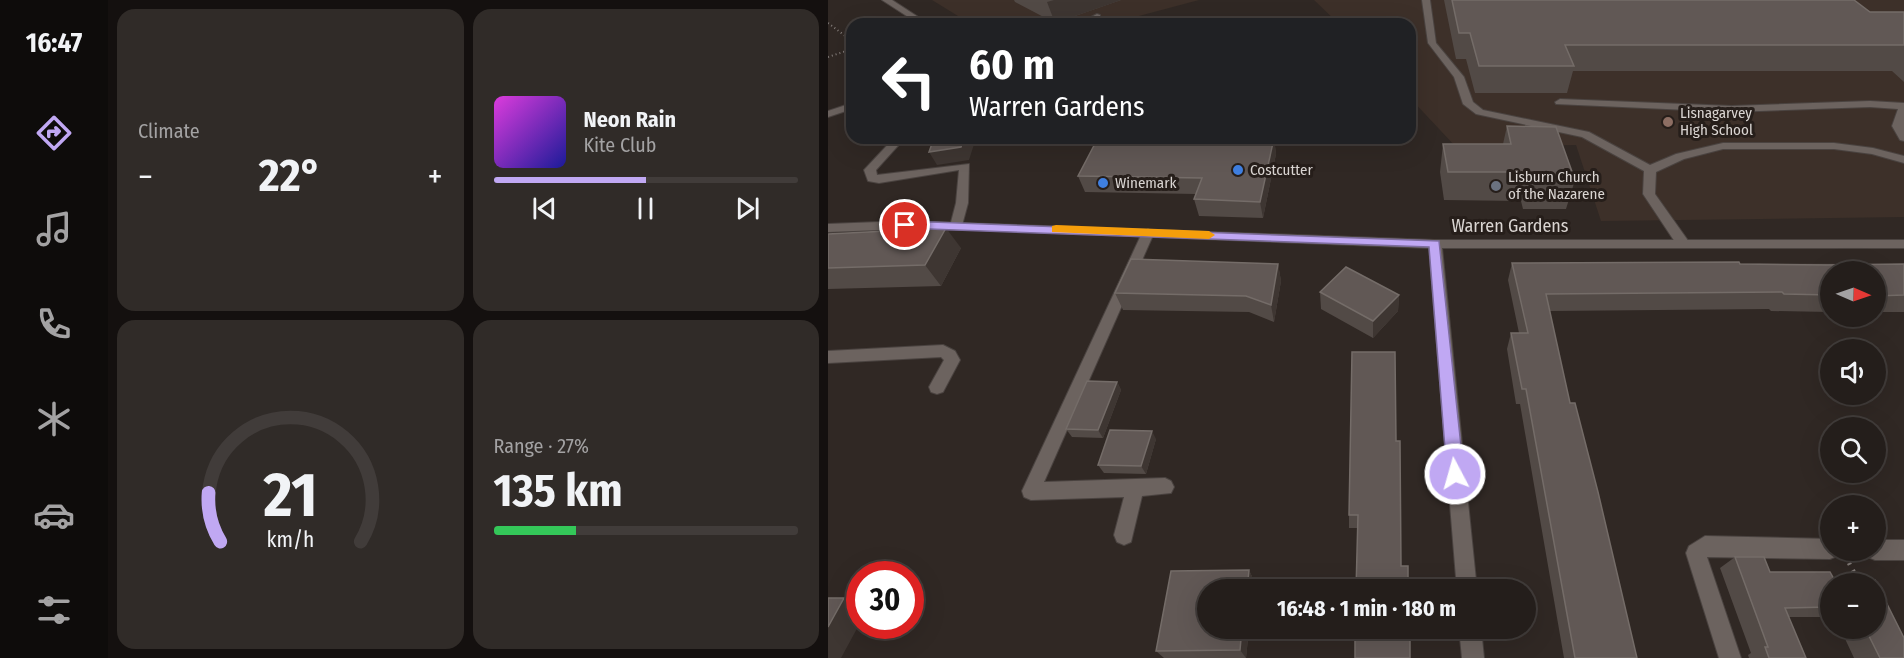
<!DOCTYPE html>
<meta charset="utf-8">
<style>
body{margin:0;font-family:"Fira Sans Condensed",sans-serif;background:#302b28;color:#f1f3f6;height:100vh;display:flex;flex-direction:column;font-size:22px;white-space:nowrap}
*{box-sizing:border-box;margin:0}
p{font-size:20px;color:#a3a2a3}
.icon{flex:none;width:33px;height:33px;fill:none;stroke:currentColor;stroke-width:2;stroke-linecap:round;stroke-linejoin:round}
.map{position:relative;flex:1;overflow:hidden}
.details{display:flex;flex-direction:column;gap:9px;padding:9px;background:#14100f;width:720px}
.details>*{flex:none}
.top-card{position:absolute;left:18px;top:18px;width:570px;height:126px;border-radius:18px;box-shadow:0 6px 24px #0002,0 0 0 2px #413c3a;background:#202124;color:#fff;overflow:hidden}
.needle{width:39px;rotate:92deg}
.tools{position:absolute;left:992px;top:261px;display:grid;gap:12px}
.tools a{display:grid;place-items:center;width:66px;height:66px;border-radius:50%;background:#241e1b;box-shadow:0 6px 24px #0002,0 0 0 2px #413c3a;font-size:30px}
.speed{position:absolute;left:18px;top:561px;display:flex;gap:12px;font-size:30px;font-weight:700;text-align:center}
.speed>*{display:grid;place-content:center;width:78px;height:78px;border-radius:50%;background:#241e1b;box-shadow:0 6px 24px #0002,0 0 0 2px #413c3a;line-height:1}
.speed .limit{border:9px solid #d22;background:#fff;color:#111}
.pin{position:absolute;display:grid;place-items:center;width:51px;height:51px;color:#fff;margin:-26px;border:3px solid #fff;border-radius:50%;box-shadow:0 2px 6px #0007}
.me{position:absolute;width:66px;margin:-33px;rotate:354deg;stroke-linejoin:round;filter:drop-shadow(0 0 4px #0008)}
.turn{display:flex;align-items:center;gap:21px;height:126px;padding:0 24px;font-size:27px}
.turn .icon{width:78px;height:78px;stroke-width:2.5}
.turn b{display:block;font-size:42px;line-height:51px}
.big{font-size:45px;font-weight:700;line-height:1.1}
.details .card{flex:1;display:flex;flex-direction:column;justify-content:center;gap:9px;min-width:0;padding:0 21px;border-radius:18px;background:#302b28}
.details .dial{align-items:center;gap:0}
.dial svg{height:156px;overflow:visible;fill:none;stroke:#413c3a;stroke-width:7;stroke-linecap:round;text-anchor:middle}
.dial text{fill:#f1f3f6;stroke:none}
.song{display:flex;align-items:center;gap:18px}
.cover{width:72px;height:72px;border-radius:9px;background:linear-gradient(135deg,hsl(300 70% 55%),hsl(240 70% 35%))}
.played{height:6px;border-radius:3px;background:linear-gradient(90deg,#c0a8f3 50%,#413c3a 50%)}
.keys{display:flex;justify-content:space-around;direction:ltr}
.heat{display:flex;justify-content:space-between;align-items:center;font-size:33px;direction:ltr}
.charge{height:9px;border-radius:4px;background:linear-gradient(90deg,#34c759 27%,#413c3a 0)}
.details .tiles{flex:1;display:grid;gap:9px;grid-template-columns:repeat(2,1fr)}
.trip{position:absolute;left:369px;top:579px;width:339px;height:60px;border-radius:30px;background:#241e1b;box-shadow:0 6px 24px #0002,0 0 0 2px #413c3a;font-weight:700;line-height:60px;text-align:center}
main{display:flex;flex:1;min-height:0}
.dock{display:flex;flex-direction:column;width:108px;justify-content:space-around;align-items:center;background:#0e0c0b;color:#a3a2a3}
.dock .icon{width:42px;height:42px}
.dock .active{color:#c0a8f3}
.dock b{font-size:27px;color:#f1f3f6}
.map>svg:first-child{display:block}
</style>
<main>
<nav class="dock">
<b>16:47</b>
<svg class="icon active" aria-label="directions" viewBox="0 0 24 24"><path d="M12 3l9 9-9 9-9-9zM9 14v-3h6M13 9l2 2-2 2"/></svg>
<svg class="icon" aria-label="music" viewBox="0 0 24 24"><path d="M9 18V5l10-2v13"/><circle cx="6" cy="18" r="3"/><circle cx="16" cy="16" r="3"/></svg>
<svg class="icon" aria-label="phone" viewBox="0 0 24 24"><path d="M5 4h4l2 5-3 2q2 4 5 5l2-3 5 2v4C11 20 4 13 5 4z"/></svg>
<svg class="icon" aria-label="climate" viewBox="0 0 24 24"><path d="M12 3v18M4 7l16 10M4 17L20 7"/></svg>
<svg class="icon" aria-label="car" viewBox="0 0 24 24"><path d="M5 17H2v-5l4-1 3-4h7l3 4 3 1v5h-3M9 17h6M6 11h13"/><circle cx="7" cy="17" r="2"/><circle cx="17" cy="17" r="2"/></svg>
<svg class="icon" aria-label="filters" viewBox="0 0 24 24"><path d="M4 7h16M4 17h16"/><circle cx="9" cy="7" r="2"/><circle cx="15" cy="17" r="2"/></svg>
</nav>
<section class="details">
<div class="tiles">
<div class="card"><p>Climate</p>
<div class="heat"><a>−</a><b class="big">22°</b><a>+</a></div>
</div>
<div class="card">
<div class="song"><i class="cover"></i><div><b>Neon Rain</b><p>Kite Club</p></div></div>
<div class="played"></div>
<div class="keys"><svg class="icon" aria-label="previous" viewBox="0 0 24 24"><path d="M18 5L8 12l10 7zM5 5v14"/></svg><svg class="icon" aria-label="pause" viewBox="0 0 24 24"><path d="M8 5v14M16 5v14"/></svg><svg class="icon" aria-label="next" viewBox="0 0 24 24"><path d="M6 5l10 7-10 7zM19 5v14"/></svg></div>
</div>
<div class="card dial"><svg viewBox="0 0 100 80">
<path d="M14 69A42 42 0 1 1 86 69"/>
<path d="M14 69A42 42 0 0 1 8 44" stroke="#c0a8f3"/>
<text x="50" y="56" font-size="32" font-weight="700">21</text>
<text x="50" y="72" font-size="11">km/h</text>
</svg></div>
<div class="card"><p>Range · 27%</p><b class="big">135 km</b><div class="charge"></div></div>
</div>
</section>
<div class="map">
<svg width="1076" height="658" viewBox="0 0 1076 658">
<rect width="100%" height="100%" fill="#302824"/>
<!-- built -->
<path fill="#3d3029" d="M104,0H371L281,24H143Z
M486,0H1076V217L773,221L748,145L628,147L582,98V24H511Z"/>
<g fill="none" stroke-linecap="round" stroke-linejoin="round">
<defs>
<path id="lane" d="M54,0H64L101,24H91Z
M594,0H602L608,43L636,77L645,102L655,110L761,132L822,165L848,154L895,143H1006L1045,148L1076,156V163L1044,154L1006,149H895L856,159L828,172L827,194L861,242L859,245H849L815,194L816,171L754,137L648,114L635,104L626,77L600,43Z
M269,14L272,15V19L261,24H250Z
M732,99L904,106L1042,101L1076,103V141L1072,140L1064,126L1070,109L1042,107L904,112L728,104L727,102Z
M24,103V109L0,117V111Z
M66,138H77L48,170L49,175L141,164L140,203L133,229L128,230L122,226L128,203L131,170L51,183L40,181L36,170Z
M320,229L326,233L216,482L337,478L343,481L346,487L343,493L314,496L303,542L296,545L289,542L286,535L296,497L203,500L196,497L194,491L314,233Z
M115,345L127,351L132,360L115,392L109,394L103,392L101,387L116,360L113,357L0,363V351Z
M877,536L1002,539V550H1011L1009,556L1002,559L879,557L913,658H891L858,553L861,546Z
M1047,540H1076V560H1047L1040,557L1037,550H1047Z"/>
<path id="street" d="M77,221L607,240H1076V248H614L649,590H629L601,248L150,230L77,229L0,232V224Z
M631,628H653L656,658H634Z"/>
</defs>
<!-- lane casing -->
<use href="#lane" stroke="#4a4340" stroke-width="2"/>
<!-- street casing -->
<use href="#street" stroke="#4a4340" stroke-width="2"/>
<!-- path-far1 -->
<path stroke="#857e7b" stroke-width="2" stroke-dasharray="1 3" stroke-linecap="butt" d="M0,23L24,41
M0,57L24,49"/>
<!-- path -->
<path stroke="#857e7b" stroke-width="4.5" stroke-dasharray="2 6" stroke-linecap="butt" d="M1021,563L1032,584"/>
<!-- lane -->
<use href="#lane" fill="#6c635f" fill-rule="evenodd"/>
<!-- street -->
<use href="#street" fill="#6c635f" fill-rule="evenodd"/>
</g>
<!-- wall -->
<path fill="#524a46" d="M186,0H293L227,23L187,2Z
M616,0H1026L1042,12H1076V82L1064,71H745L739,93H647L638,59H628Z
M679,126L747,180L738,209H695L693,201L616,200L612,172L615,144H675Z
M270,138H446L448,154L435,218L371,216L366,199L368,194L257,192L250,176Z
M0,234L133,248L113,286L0,289Z
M684,263L1076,264V312H1047V272H1002V312L943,311L941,309L721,311L742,403L809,658H736L692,404H688L679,349L683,333H691L680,280Z
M450,264L453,281L446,322L421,312L295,310L287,293Z
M492,292L571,295L570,311L545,338L493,309Z
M289,382L293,390L275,438L244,437L238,429Z
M328,439L318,474L276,473L270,465Z
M568,441L573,566L530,528H521V515Z
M907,557H936L942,572H1002L1006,579L1047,580L1076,638V658H1026L1012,628H1047V584H1002V617H960L978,658H921L920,655L923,653L892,568Z
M421,570L426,581L418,658H336L328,651Z"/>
<!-- shaded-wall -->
<path fill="#3e3632" d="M226,0H293L227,23L219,2Z
M136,138H148L141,160L109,165L101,152Z
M440,138H446L448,154L435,218L432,202Z
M118,228L133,248L113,286L97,265Z
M450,264L453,281L446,322L443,305Z
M571,295L570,311L545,338V321Z
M289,382L293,390L275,438L270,430Z
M324,431L328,439L318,474L313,466Z
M421,570L426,581L425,590H419Z
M16,598L32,605V623L13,658H0V627Z
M414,628H421L418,658L412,650Z"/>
<!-- building -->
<path fill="#615855" stroke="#746c68" stroke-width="1.5" d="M624,0H1026L1042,12H1076V45H737L746,66H651L642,33H631Z
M679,126L728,127L747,180H702L700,172H620L615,144H683Z
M106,138H136L133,147L101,152Z
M270,138H446L432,202L366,199L374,178L250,176Z
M118,228L97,265L0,268V234Z
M303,259L450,264L443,305L418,296L287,293Z
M911,262L912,264L999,265L1076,264V295L1047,296V272H1002V295L956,294L954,292L718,294L742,403H747L770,492L809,658H747L698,389H694L683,333H700L684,263Z
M518,267L571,295L545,321L492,292Z
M524,352H567L568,441H572L573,566H580V590H528L530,515H521Z
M259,381L289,382L270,430L238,429Z
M282,430L324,431L313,466L270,465Z
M907,557H936L942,572H1002L1006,579L1047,580L1076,638V658H1052L1037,628H1047V584H1002V607L957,608L978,658H941L937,647H940Z
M421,570L419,590H380V628H414L412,650L328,651L343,571Z
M0,598H16L0,627Z
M527,628H582V658H527Z"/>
<!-- route -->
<path fill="#c0a8f3" stroke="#7d6d9e" stroke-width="1.5" d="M77,221L611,241L636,474L633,479L627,482L621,479L619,474L601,247L73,228V222Z"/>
<!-- slow -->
<path fill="#f59e0b" d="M228,225L381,231L387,235L381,239L224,232V226Z"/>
<!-- markers -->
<circle fill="#8d6e63" stroke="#261e1a" stroke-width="2" cx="840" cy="122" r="6"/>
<g fill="#3f7fe0" stroke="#261e1a" stroke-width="2">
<circle cx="410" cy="170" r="6"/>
<circle cx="275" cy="183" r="6"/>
</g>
<circle fill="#6b7280" stroke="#261e1a" stroke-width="2" cx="668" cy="186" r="6"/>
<g text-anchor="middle" stroke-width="6" stroke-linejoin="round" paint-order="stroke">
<!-- far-poi labels -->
<g font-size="15" fill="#dad5d2" stroke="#261e1a" text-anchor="start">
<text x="852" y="118">Lisnagarvey<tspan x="852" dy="17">High School</tspan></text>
<text x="422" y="175">Costcutter</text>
<text x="680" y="182">Lisburn Church<tspan x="680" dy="17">of the Nazarene</tspan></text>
<text x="287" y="188">Winemark</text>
</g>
<!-- street labels -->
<g font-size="18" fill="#dad5d2" stroke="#261e1a">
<text x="682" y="232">Warren Gardens</text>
</g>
</g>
</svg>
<div class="tools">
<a><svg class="needle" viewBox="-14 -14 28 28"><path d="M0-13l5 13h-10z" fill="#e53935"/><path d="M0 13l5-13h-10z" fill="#a3a2a3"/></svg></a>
<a><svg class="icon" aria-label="sound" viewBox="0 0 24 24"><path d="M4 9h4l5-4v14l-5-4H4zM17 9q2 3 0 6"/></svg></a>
<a><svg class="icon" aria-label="search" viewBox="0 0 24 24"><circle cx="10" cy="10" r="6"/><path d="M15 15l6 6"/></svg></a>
<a>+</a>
<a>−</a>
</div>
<div class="speed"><div class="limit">30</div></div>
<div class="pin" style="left:77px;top:225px;background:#d93025"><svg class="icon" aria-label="arrive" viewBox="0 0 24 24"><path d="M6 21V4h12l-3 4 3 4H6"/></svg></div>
<svg class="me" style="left:627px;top:474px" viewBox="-20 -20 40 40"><circle r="17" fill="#c0a8f3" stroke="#fff" stroke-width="3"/><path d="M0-11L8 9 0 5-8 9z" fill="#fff"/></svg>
<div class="trip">16:48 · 1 min · 180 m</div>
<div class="top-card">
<div class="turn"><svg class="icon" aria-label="left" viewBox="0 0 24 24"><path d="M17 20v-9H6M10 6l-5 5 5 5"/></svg><div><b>60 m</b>Warren Gardens</div></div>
</div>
</div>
</main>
